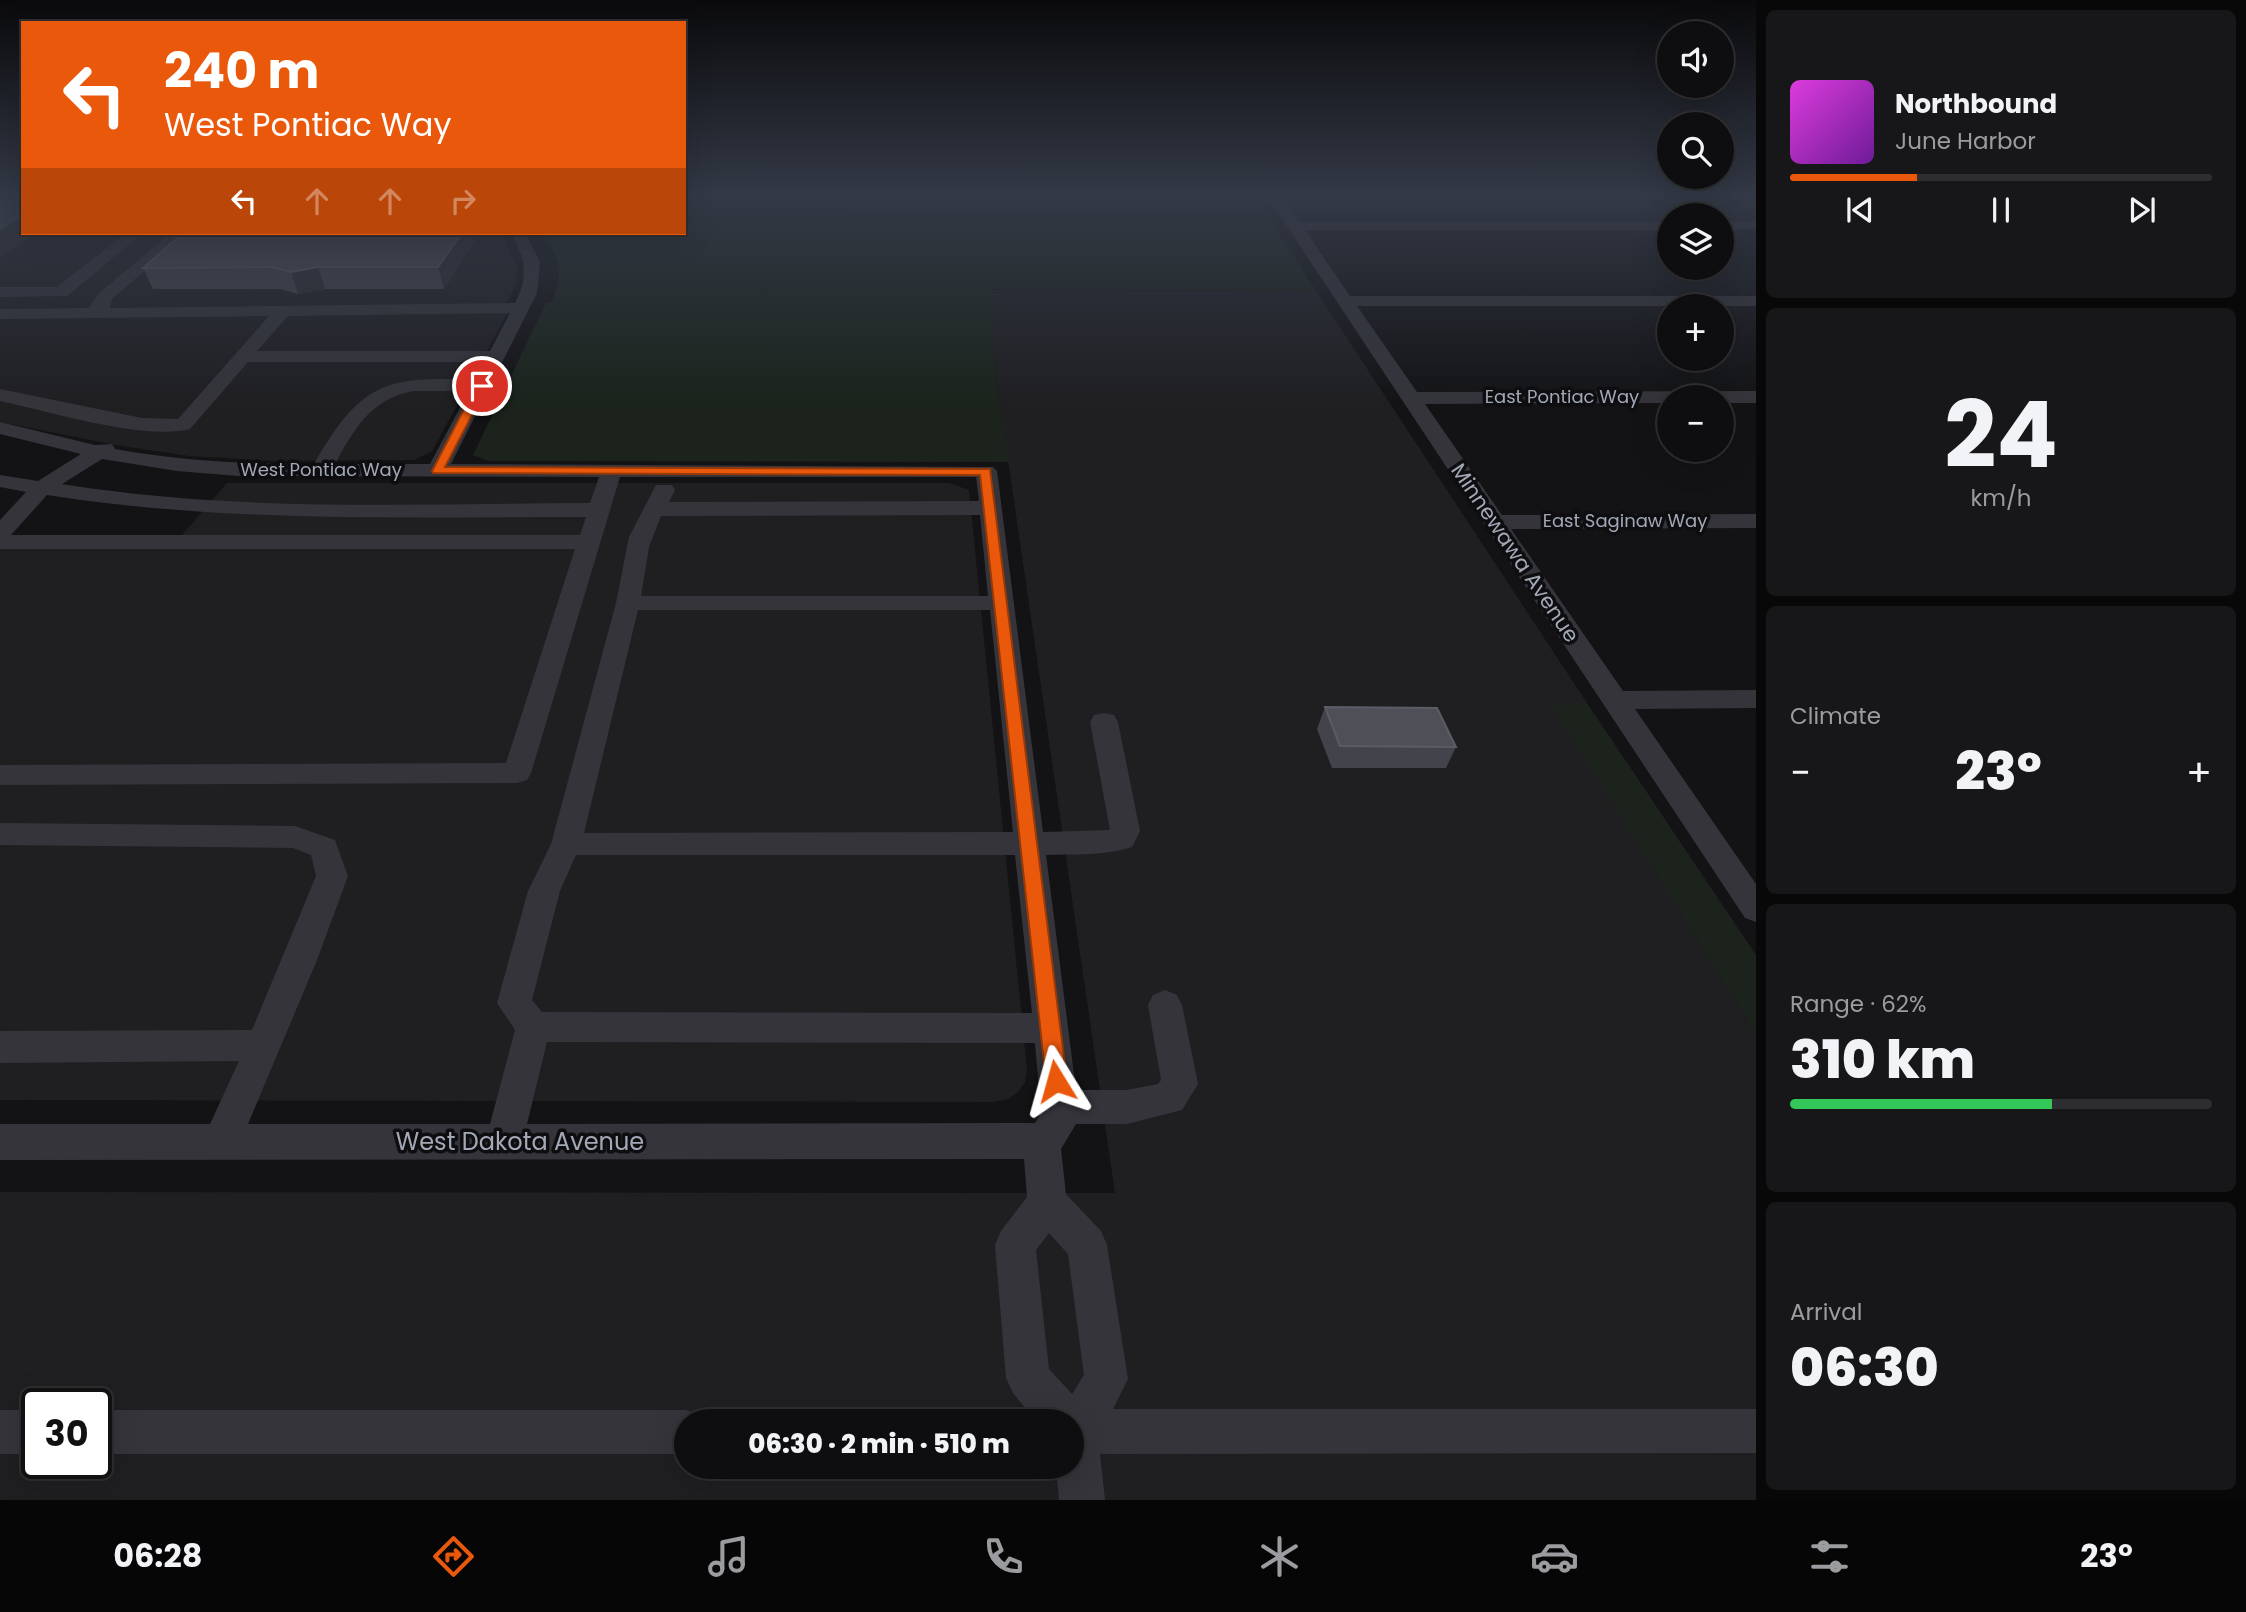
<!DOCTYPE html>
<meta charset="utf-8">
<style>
body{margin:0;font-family:Poppins,sans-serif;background:#171719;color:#f1f3f6;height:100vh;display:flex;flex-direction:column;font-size:26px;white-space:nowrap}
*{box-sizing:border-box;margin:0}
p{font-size:23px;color:#9b9c9f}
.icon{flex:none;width:38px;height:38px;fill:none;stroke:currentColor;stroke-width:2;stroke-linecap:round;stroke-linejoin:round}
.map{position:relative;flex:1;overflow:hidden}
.side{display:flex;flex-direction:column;gap:10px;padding:10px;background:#080809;width:490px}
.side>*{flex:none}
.hud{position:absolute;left:21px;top:21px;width:665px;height:214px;border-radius:0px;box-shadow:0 7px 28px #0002,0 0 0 2px #2e2e30;background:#ea580c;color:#fff;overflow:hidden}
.fabs{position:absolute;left:1657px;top:21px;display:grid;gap:14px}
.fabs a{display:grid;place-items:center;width:77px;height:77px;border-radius:50%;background:#0e0e10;box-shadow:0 7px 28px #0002,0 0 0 2px #2e2e30;font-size:35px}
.speed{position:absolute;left:21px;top:1388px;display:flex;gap:14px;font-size:35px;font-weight:700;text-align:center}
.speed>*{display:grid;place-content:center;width:91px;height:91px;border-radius:50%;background:#0e0e10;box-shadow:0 7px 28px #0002,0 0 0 2px #2e2e30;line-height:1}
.speed .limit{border:4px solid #111;border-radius:10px;background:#fff;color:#111}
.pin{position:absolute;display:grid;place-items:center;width:60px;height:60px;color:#fff;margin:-30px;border:4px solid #fff;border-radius:50%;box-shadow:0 2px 7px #0007}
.me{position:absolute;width:77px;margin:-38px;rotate:352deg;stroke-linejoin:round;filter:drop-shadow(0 0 5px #0008)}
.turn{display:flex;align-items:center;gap:24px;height:147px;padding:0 28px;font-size:32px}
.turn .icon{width:91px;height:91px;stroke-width:2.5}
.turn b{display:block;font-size:49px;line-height:60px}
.lanes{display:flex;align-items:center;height:66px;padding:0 28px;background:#0003;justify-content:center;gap:35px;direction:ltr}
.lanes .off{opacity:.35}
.big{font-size:52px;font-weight:800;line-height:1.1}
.side .tile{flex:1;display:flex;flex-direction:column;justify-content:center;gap:10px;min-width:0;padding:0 24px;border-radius:10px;background:#171719}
.side .dial{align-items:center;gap:0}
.dial b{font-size:91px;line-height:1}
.song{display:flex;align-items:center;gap:21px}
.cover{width:84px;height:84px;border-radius:10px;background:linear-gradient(135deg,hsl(300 70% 55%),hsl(280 70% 35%))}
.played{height:7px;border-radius:4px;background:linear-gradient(90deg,#ea580c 30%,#2e2e30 30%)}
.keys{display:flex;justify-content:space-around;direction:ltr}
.heat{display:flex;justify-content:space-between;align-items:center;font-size:38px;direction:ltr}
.charge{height:10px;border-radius:5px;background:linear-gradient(90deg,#34c759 62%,#2e2e30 0)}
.trip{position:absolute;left:674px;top:1409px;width:410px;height:70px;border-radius:35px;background:#0e0e10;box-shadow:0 7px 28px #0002,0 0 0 2px #2e2e30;font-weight:800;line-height:70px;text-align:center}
.dock{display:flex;height:112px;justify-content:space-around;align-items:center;background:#060606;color:#9b9c9f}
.dock .icon{width:49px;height:49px}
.dock .on{color:#ea580c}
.dock b{font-size:32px;color:#f1f3f6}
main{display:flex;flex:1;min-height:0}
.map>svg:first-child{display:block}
</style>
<main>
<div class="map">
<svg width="1756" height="1500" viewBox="0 0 1756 1500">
<rect width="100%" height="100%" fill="#131315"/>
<!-- built -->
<path fill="#1f1f22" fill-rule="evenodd" d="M0,197L23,233H502L517,267L516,284L507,303H513L432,451L414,460L274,461L189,456L121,446L0,422Z
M684,197H843L842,215H684Z
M992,290L1316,291L1587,703H1552L1756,1034V1500H0V1192L1115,1193L996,378ZM37,1404H96V1463H37ZM686,1421H1071V1466H686Z
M227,483H949L969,490L1027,1070L1025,1082L1018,1092L1008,1099L994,1102L0,1100V542H176Z"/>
<!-- green -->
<path fill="#1b231c" d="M843,197H1256L1316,291L992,289L996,378L1009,462L488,461L473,455L546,303H551C564,276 560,257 543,233H684V215H842Z
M1551,703H1587L1756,955V1034Z"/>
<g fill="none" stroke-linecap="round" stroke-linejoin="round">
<!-- minor -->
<path fill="#34343a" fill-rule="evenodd" d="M1267,196H1281L1299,222H1670V230H1305L1350,296H1756V306H1357L1417,392L1756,391V403H1722V397H1670V403L1425,404L1502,515L1756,514V528L1511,529L1623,691L1756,690V708L1635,709L1756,884V922L1745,918Z
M1756,221V229L1722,230V222Z
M126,233H143L67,296L0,297V287H57Z
M171,233H188L112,299L110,308L515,303C529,277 526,257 510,233H525L540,262L537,293L451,464L993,467L997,471L1043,832L1110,830L1090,722L1094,715L1104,713L1114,715L1118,722L1140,831L1132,847C1103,856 1076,854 1046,855L1076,1090H1127L1158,1084L1161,1080L1148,1005L1153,995L1165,990L1177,995L1182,1005L1198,1084L1182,1110L1127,1124H1076L1061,1149L1066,1194L1101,1231L1107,1245L1128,1379L1113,1409H1756V1453L1100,1454L1105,1500H1059L1056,1466H1071V1421H1036L1013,1393L1006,1378L995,1245L1001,1231L1027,1197L1024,1159L0,1160V1124H210L239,1061L0,1063V1031L252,1030L316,876L311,855L293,848L0,845V823L295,826L335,840L348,876L317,960L248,1124H490L515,1030L497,1003L528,891L551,844L616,603L629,537L656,485H672L675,490L669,502L979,501L976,477H620L531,773L527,780L517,783L0,785V765L506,763L575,549H0V520L26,492L0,487V475L38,481L81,454L0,434V422L95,445L112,444L115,449C181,461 246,464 314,464C360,384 384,375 475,380L484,362H248L190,429C144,441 48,411 0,401V389L142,418L178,419L269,316L0,319V309L89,308L98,294ZM510,313L490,351H257L288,316ZM413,391H469L430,464H335C354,429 371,399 413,391ZM102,459L177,471L238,476L599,477L590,503C415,504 235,512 62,484ZM47,495C224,523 406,517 586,517L580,535H11ZM980,515L988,596H641L649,547L661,516ZM638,610H990L1013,832L584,833ZM576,855H1015L1032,1013L542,1012L532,1000L560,891ZM547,1042L1035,1043L1041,1113L1035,1123L527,1124ZM1049,1233L1068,1254L1084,1375L1072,1394L1049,1369L1036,1250Z
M0,1410H37V1454H0Z
M96,1410H686L702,1416L704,1421H686V1454H96Z"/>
</g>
<!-- wall -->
<path fill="#43444b" d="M183,233H480L444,289H325L298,294L280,289H153L143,268Z
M1325,707L1456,747L1446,768H1332L1317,729Z"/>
<!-- shaded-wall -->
<path fill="#2c2c31" d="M23,214V233H35L0,258V229Z
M462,233H480L444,289L438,267Z
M318,267L325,289L298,294L291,272Z"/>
<!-- building -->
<path fill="#4e4f57" stroke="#5b5d66" stroke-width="2" d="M0,197H23V214L0,229Z
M183,233H462L438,267H318L291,272L273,267L143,268Z
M1325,707L1437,708L1456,747L1340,746Z"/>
<!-- sky -->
<linearGradient id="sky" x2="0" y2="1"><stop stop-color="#0a0a0c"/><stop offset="0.48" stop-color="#333946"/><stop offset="1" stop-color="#333946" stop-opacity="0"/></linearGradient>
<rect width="1756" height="406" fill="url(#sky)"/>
<!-- route -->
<path fill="#ea580c" stroke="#983908" stroke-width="2" d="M482,382L487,386L445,467L990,469L1067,1081L1064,1087L1056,1090L1049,1087L1046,1081L980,475L433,473L432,471L476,386Z"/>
<g text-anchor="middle" stroke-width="7" stroke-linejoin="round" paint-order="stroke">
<!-- far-street labels -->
<g font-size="18" fill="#a3a8b7" stroke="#0e0e10">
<text x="1562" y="403">East Pontiac Way</text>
<text x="321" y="476">West Pontiac Way</text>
<text x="1625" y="527">East Saginaw Way</text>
</g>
<!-- street labels -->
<g font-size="21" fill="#a3a8b7" stroke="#0e0e10">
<text transform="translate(1515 553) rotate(56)" y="7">Minnewawa Avenue</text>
</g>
<!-- near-street labels -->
<g font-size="24" fill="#a3a8b7" stroke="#0e0e10">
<text x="520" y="1150">West Dakota Avenue</text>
</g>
</g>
</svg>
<div class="fabs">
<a><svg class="icon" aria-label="sound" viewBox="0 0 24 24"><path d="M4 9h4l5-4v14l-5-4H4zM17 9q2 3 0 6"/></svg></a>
<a><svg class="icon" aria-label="search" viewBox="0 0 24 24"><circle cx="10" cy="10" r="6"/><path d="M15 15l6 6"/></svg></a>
<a><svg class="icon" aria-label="layers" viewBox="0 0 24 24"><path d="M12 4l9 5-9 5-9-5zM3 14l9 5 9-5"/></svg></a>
<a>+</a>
<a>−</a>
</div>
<div class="speed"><div class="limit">30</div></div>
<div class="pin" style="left:482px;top:386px;background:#d93025"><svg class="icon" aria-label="arrive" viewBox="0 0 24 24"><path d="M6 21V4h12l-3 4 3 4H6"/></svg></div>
<svg class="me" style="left:1056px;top:1081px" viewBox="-20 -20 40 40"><path d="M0-17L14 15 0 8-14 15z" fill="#ea580c" stroke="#fff" stroke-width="4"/></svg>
<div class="trip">06:30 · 2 min · 510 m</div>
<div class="hud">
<div class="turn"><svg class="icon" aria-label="left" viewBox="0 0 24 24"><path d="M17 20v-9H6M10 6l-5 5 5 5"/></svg><div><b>240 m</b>West Pontiac Way</div></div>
<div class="lanes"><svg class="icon" aria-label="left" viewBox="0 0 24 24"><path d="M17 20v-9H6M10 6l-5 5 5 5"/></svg><svg class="icon off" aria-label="ahead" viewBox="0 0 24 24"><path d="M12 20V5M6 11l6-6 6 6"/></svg><svg class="icon off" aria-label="ahead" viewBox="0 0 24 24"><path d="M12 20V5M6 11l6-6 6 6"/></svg><svg class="icon off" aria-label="right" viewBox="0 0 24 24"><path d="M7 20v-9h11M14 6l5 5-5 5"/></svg></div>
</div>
</div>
<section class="side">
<div class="tile">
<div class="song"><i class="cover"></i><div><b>Northbound</b><p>June Harbor</p></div></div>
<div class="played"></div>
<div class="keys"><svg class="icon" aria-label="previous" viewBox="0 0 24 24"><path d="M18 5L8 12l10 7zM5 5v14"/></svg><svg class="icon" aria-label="pause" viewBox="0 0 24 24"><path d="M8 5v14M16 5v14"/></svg><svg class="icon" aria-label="next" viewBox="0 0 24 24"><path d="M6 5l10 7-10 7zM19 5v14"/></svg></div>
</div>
<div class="tile dial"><b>24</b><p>km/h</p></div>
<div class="tile"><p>Climate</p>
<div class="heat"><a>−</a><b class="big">23°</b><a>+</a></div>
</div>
<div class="tile"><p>Range · 62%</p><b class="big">310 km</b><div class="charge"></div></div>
<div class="tile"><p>Arrival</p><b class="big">06:30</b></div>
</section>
</main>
<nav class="dock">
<b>06:28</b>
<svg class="icon on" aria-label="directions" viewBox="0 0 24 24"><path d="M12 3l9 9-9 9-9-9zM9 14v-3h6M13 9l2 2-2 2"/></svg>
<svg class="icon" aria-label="music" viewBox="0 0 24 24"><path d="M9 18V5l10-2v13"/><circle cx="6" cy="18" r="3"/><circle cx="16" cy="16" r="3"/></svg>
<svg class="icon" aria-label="phone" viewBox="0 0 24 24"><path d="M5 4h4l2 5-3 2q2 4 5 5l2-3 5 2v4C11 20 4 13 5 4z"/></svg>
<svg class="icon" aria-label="climate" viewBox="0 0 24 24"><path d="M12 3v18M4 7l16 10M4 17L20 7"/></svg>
<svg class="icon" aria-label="car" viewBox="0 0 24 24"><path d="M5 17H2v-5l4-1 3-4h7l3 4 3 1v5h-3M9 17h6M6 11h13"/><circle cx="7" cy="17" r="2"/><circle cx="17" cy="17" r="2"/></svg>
<svg class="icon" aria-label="filters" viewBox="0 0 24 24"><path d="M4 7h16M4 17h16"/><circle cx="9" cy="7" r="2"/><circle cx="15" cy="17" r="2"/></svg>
<b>23°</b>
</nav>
